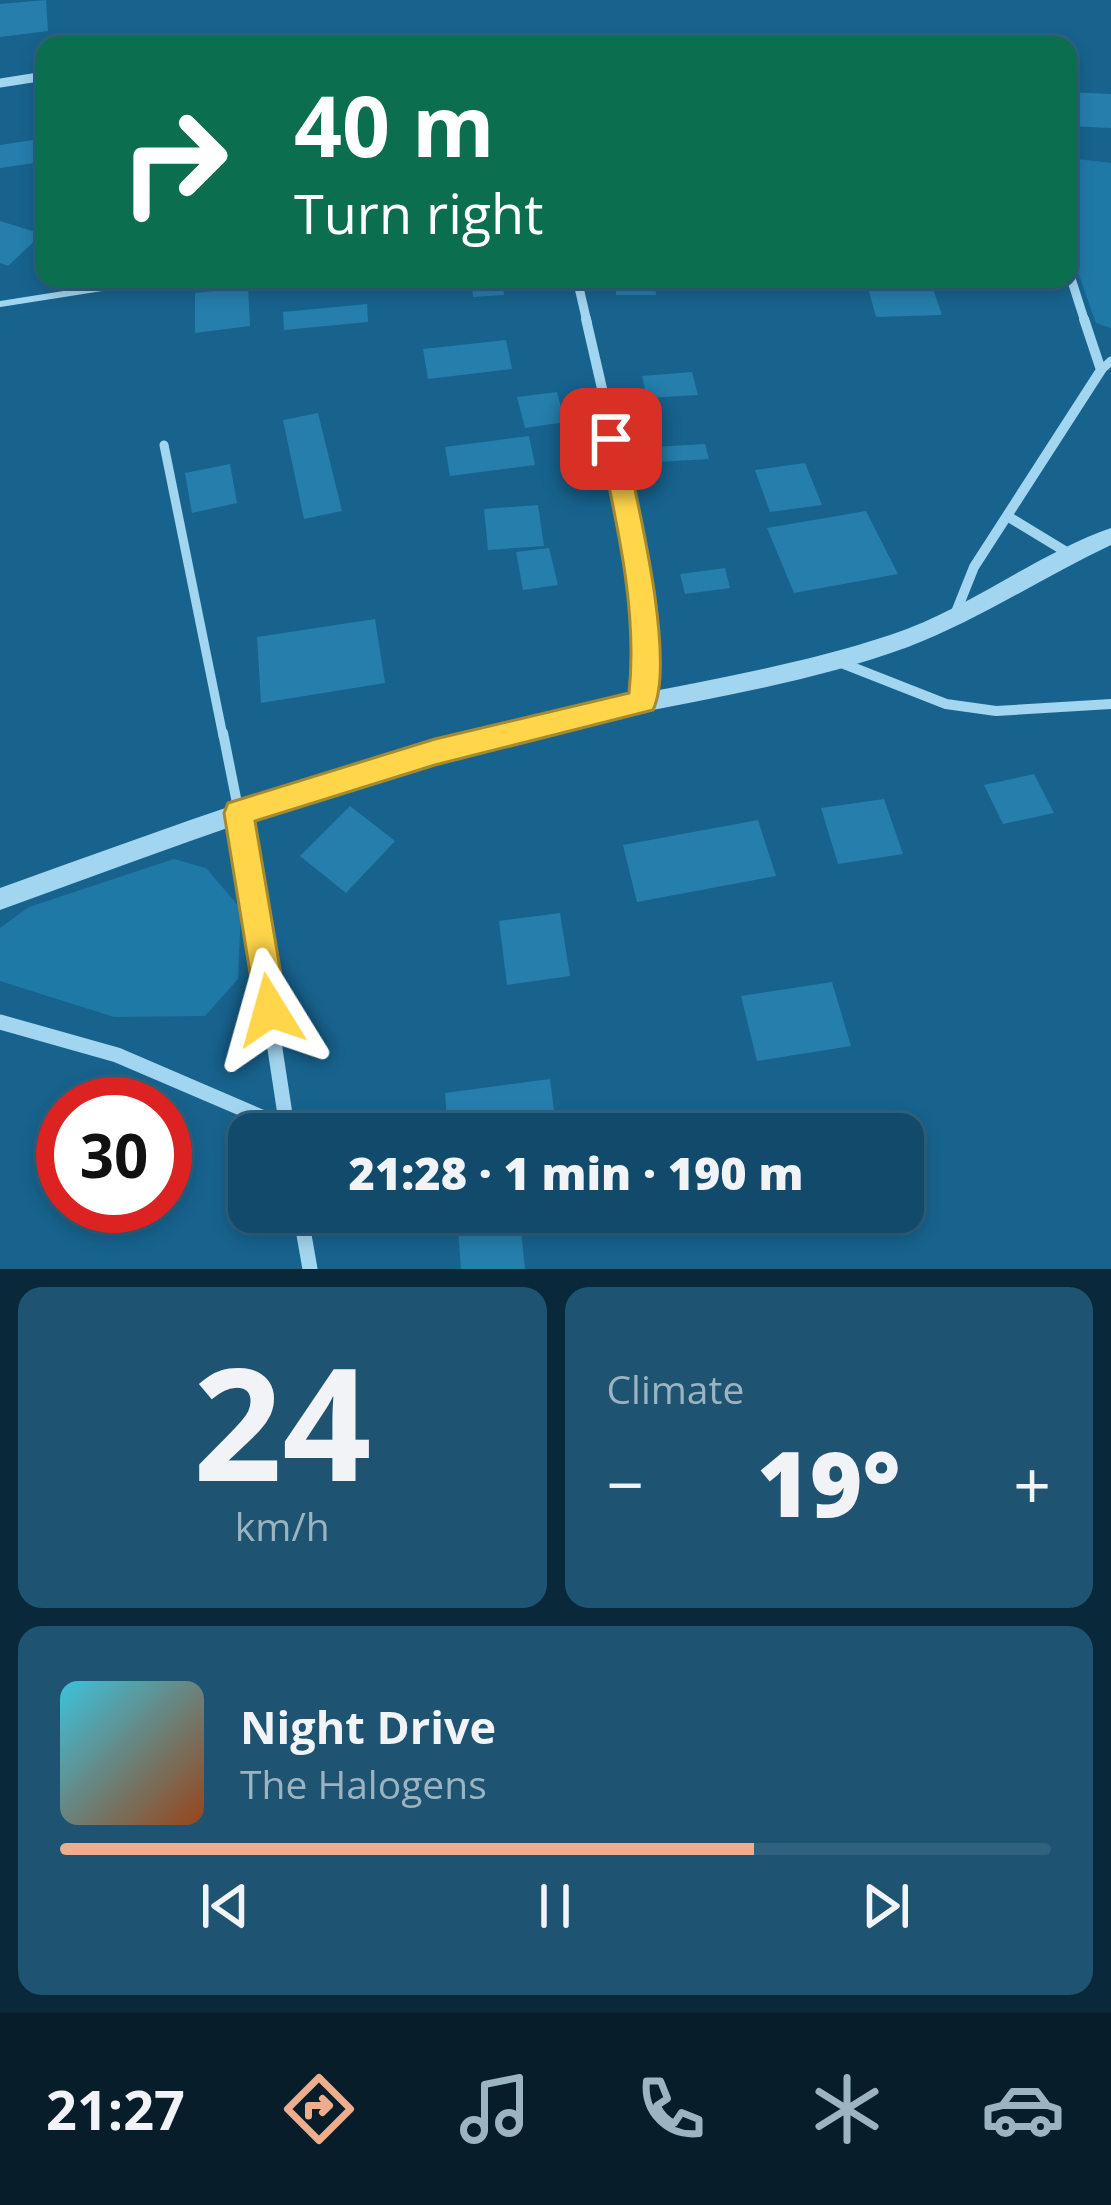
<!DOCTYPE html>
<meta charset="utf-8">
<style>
body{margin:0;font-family:"Open Sans",sans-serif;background:#1e5472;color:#f1f3f6;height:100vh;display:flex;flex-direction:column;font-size:45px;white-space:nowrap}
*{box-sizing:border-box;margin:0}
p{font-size:39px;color:#9cb3c1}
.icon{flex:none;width:66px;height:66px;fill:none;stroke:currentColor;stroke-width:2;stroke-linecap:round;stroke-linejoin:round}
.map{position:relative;height:1269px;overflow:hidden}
.sheet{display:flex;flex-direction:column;gap:18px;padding:18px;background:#09293a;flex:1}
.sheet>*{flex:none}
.hud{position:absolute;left:36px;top:36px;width:1041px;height:252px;border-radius:24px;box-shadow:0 6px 18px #0003,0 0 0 3px #30627e;background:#0b6e4f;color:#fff;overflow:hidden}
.speed{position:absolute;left:36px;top:1077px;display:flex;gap:24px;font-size:60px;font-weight:700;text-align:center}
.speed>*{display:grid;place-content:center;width:156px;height:156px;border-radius:50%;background:#114a6a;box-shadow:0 6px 18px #0003,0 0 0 3px #30627e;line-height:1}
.speed .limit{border:18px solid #d22;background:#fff;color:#111}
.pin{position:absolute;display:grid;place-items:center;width:102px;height:102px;color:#fff;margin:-51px;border-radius:24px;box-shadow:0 6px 18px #0006}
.me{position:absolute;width:132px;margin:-66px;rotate:352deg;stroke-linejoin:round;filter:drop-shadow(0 0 9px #0008)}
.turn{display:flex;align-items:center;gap:42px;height:252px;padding:0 60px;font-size:54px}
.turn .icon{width:156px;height:156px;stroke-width:2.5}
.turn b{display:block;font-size:84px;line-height:102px}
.big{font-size:90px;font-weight:800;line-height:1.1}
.sheet .tile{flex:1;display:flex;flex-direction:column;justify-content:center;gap:18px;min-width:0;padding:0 42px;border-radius:24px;background:#1e5472}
.sheet .dial{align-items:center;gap:0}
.dial b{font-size:156px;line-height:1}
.song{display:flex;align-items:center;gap:36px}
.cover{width:144px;height:144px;border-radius:18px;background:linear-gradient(135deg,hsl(190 70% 55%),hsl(20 70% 35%))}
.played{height:12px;border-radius:6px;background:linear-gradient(90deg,#eead8d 70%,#30627e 70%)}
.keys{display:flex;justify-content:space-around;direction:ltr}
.heat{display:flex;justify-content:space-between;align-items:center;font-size:66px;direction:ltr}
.sheet .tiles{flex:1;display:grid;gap:18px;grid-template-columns:1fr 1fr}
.tile:last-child{grid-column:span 2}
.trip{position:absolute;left:228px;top:1113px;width:696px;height:120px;border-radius:24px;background:#114a6a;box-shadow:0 6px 18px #0003,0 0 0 3px #30627e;font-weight:800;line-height:120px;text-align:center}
.menu{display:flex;height:192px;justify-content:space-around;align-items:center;background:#071e2a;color:#9cb3c1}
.menu .icon{width:84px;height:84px}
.menu .active{color:#eead8d}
.menu b{font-size:54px;color:#f1f3f6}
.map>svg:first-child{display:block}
</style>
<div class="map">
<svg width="1111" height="1269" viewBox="0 0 1111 1269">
<rect width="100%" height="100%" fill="#17638e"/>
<!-- green -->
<path fill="#1f79a7" d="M1068,158L1111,163V328L1096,323L1068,244Z
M174,859L206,868L241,909L238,979L205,1016L114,1017L0,981V928L29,907Z"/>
<!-- building -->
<path fill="#257eac" d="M46,0L48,31L0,37V4Z
M819,34L859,37V45H818Z
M1068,92L1111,94V128L1068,126Z
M40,139L41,162L0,168V145Z
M0,221L42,234L8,266L0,263Z
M616,279H655L656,295H616Z
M503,282L504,295L473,297L472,284Z
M931,283L942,315L876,317L867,284Z
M248,287L250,326L195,333V293Z
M367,304L368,322L284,330L283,312Z
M506,340L512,369L428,379L423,349Z
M692,372L698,395L647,398L642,376Z
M557,392L565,422L525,428L517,397Z
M318,413L342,511L304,519L283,420Z
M529,436L535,465L450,476L445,447Z
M705,444L709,459L656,462L653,447Z
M805,463L822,505L770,512L755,470Z
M230,464L237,503L192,513L185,473Z
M538,505L544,546L488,550L484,509Z
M866,511L898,574L794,593L767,528Z
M549,548L558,585L523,590L516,552Z
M725,568L730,588L685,594L680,574Z
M375,619L385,683L261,703L257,637Z
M1034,774L1054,813L1003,824L984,785Z
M884,799L903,854L838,864L821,808Z
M350,806L395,841L346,893L300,856Z
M758,820L776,876L637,902L623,845Z
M560,913L570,976L507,985L499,921Z
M832,982L851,1046L757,1061L741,996Z
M550,1079L557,1134H448L445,1093Z
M476,1212H519L525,1269H461L457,1215Z"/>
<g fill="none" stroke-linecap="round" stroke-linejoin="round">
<!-- service-far2 -->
<path stroke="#a2d5ef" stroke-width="6" d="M0,304L121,285"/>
<!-- service-far1 -->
<path stroke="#a2d5ef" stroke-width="9" d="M1101,370L1111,361
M164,445L223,736"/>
<!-- service -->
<path stroke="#a2d5ef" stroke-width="10" d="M223,733L239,813"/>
<!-- minor-far2 -->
<path stroke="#a2d5ef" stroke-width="9" d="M0,83L45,76
M1068,269L1085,322
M577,279L587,322"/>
<!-- minor-far1 -->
<path stroke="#a2d5ef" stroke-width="10" d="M586,319C615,446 648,570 643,701
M1007,516L1073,556
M954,617L974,567L1101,370L1084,319
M839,662L946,704L996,711L1111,704"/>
<!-- minor -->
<path stroke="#a2d5ef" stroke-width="15" d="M239,813L288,1134
M0,1022L117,1055L287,1128
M300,1212L310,1269"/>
<!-- tertiary -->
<path fill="#a2d5ef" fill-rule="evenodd" d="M1111,528V545C1043,577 979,620 908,647C779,694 641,707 509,741C336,785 168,849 0,910V888C168,828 336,765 510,722C636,690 766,676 890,635C969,609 1034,555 1111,528Z"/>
</g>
<!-- route -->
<path fill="#ffd54a" stroke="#a68a30" stroke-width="3" d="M611,430L624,439C636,496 677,660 653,710L435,765L255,821L287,1010L282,1022L270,1027L258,1022L224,813L228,803L435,739L629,693C638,610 616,520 599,439Z"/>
</svg>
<div class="speed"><div class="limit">30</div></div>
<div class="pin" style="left:611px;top:439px;background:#d93025"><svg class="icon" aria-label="arrive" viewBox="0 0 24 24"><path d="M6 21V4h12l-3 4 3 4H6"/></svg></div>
<svg class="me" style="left:270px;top:1010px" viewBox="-20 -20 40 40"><path d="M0-17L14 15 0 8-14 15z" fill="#ffd54a" stroke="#fff" stroke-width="4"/></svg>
<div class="trip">21:28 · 1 min · 190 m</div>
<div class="hud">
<div class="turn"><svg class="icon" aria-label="right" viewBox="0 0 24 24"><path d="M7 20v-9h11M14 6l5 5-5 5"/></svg><div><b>40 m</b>Turn right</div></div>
</div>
</div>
<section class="sheet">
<div class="tiles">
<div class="tile dial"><b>24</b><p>km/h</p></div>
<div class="tile"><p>Climate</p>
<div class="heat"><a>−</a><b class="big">19°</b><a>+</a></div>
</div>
<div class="tile">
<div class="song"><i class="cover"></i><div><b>Night Drive</b><p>The Halogens</p></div></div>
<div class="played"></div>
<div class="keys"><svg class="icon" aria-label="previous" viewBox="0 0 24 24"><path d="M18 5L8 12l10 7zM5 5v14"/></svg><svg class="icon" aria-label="pause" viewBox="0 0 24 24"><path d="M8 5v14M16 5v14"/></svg><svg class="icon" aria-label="next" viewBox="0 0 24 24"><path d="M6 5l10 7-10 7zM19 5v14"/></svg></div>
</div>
</div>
</section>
<nav class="menu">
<b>21:27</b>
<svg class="icon active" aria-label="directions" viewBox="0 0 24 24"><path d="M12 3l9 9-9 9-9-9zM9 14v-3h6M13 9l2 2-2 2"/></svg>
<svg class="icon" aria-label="music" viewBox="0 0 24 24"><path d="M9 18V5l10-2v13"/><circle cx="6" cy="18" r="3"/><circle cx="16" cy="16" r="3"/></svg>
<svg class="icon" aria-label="phone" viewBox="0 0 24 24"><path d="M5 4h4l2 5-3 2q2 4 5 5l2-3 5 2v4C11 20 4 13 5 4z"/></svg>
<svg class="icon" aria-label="climate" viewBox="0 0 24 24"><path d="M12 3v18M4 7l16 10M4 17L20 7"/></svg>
<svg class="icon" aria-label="car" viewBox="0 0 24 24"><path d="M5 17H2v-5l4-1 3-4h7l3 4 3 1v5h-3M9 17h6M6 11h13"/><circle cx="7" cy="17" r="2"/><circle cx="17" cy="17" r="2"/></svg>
</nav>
